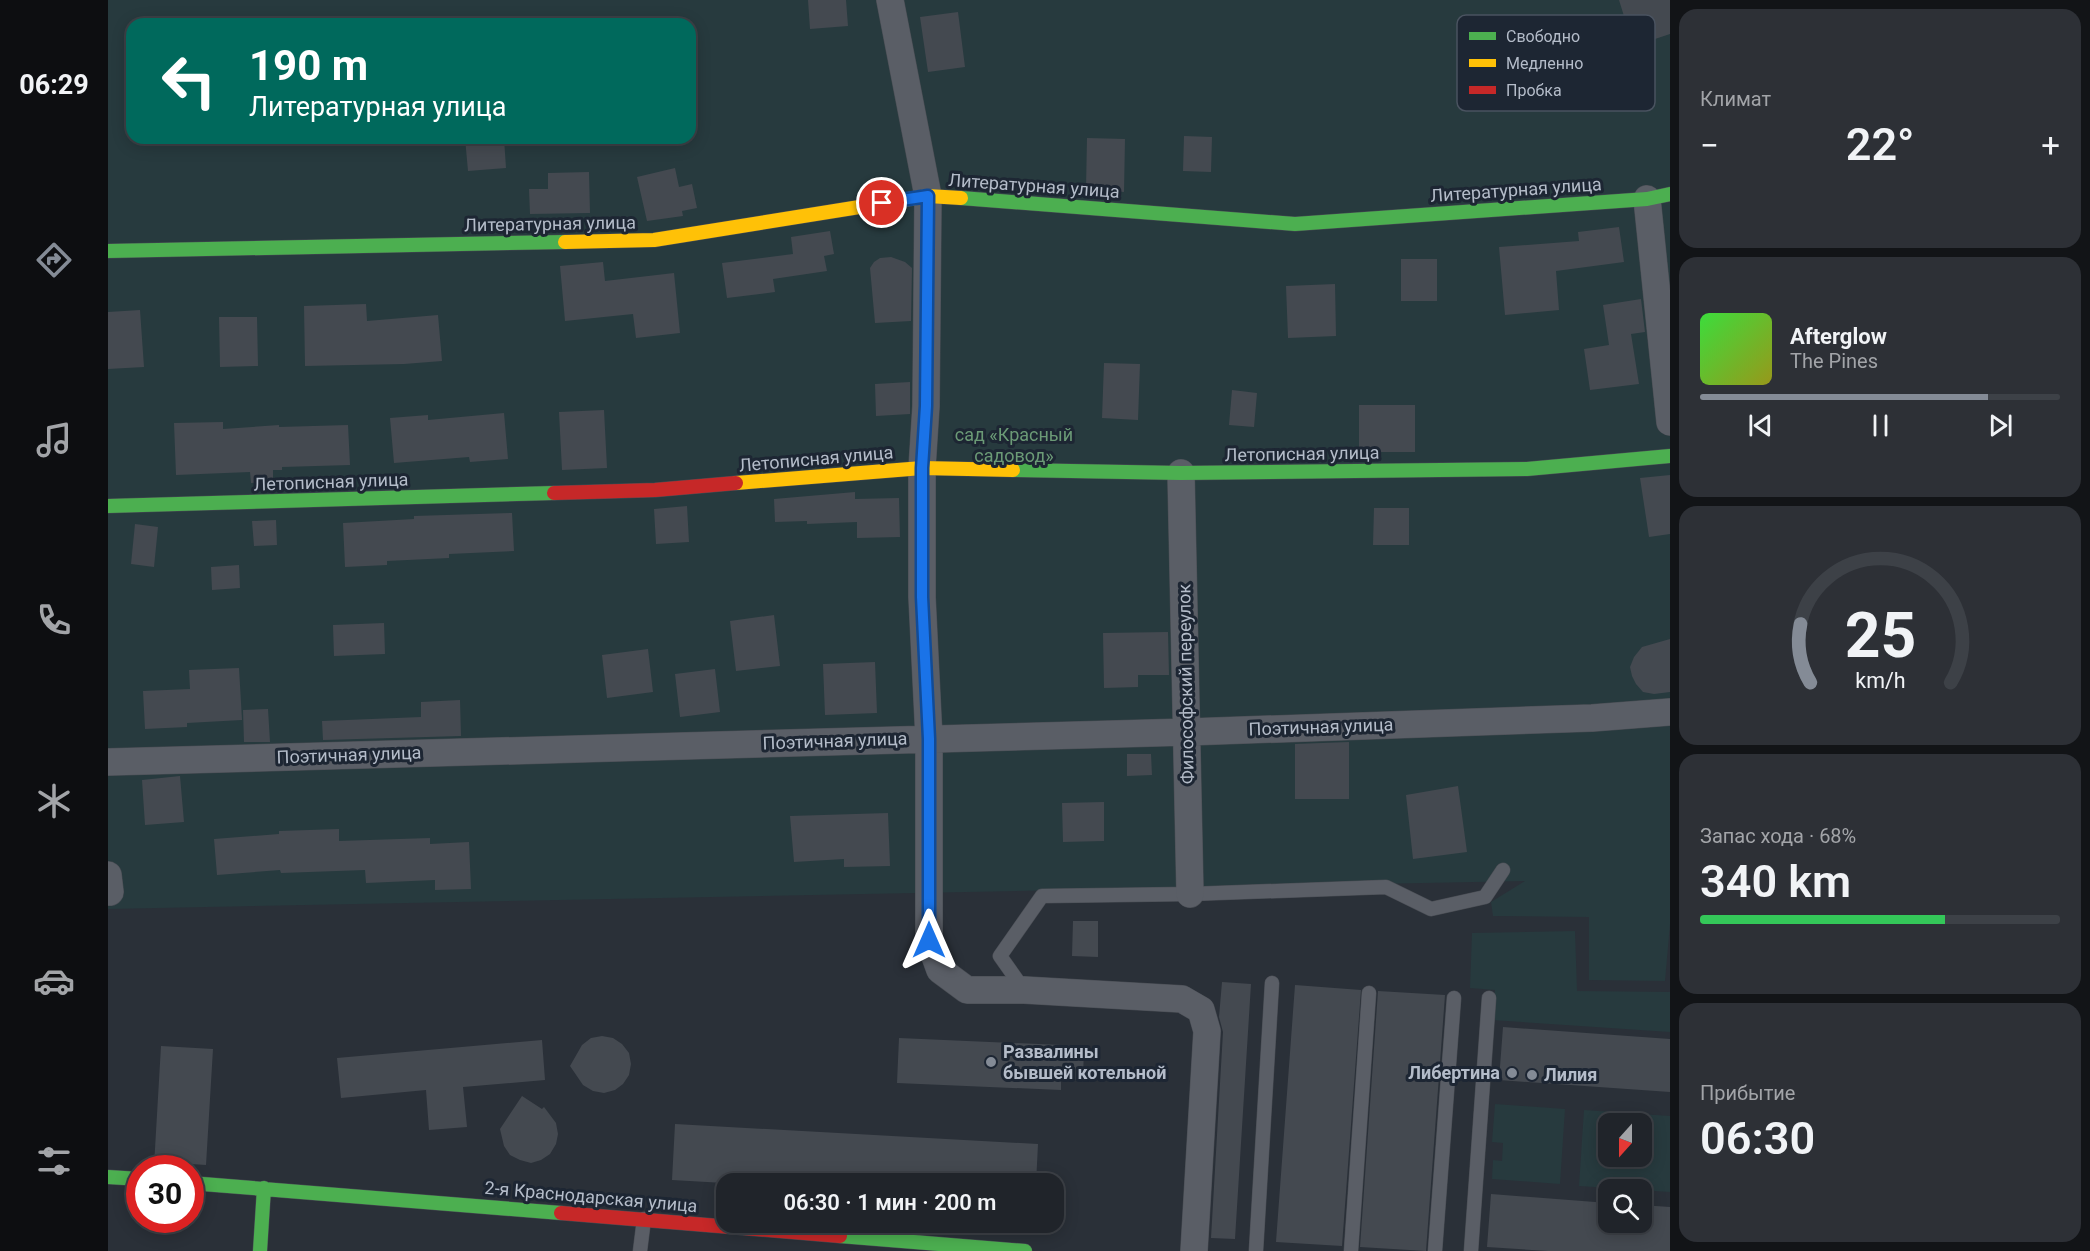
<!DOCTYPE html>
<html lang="ru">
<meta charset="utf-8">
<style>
body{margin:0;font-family:Roboto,sans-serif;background:#2d3036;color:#f1f3f6;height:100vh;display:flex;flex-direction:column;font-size:22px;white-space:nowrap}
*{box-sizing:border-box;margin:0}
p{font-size:20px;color:#a2a4a8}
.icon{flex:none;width:33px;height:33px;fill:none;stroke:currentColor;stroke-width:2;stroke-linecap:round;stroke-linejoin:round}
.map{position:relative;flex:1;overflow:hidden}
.side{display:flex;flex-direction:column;gap:9px;padding:9px;background:#121417;width:420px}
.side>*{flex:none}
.top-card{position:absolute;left:18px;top:18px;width:570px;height:126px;border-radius:18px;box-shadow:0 3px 15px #0003,0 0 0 2px #3d4147;background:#00695c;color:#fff;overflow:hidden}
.needle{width:39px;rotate:201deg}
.controls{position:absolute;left:1490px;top:1113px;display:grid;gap:12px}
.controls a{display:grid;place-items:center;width:54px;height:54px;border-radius:12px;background:#20242a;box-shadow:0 3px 15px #0003,0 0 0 2px #3d4147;font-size:30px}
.speed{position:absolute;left:18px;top:1155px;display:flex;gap:12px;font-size:30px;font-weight:700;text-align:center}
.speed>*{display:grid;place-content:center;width:78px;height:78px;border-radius:50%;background:#20242a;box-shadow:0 3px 15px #0003,0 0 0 2px #3d4147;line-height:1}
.speed .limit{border:9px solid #d22;background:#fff;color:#111}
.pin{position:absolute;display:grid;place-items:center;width:51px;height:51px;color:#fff;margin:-26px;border:3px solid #fff;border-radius:50%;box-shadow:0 2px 6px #0007}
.me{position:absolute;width:66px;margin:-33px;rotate:0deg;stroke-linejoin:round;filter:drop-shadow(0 0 4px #0008)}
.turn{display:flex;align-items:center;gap:21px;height:126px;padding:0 24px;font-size:27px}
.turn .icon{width:78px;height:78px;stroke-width:2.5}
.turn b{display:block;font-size:42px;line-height:51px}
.big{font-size:45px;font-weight:600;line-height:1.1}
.side .tile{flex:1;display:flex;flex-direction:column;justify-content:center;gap:9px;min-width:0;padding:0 21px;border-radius:18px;background:#2d3036}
.side .dial{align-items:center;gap:0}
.dial svg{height:156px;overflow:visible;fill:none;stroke:#3d4147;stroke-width:7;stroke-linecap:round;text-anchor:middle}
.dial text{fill:#f1f3f6;stroke:none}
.song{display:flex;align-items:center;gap:18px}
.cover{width:72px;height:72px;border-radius:9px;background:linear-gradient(135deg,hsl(120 70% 55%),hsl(60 70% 35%))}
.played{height:6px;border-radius:3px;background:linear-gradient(90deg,#848b96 80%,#3d4147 80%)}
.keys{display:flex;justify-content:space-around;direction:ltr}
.heat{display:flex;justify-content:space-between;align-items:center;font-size:33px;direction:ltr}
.charge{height:9px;border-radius:4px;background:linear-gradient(90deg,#34c759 68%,#3d4147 0)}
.trip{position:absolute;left:608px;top:1173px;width:348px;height:60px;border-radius:18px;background:#20242a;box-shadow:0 3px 15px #0003,0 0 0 2px #3d4147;font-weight:600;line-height:60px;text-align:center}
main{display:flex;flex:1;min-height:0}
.tab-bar{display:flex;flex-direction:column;width:108px;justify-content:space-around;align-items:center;background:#0d0e11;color:#a2a4a8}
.tab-bar .icon{width:42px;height:42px}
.tab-bar .selected{color:#848b96}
.tab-bar b{font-size:27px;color:#f1f3f6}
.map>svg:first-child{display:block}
</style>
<main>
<nav class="tab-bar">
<b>06:29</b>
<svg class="icon selected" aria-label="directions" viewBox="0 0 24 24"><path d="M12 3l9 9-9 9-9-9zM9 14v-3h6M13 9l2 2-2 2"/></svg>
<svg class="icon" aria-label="music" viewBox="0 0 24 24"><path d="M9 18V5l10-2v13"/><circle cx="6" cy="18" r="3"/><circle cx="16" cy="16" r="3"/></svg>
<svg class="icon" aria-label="phone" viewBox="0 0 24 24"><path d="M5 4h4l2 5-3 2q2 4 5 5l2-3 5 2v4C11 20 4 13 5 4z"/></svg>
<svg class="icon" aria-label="climate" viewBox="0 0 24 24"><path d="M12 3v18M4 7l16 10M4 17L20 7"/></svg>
<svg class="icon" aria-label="car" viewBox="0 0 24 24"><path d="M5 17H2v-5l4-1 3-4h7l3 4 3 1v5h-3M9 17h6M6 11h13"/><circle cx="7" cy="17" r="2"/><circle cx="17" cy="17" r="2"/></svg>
<svg class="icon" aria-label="filters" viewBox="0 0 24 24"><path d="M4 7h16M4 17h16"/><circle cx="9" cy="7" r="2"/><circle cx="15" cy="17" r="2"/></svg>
</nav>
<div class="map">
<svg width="1562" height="1251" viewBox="0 0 1562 1251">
<rect width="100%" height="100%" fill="#2a3038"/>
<!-- green -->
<path fill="#273a3e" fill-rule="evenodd" d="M0,0H1562V924L1557,981L1481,980V917L1385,916L1383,902L1417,881L0,909ZM24,24H582V138H24Z
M1467,931L1469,991L1562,992V1032L1384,1020L1387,990L1362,988L1364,933Z
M1387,1104L1457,1109L1452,1184L1384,1179L1385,1160L1394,1161L1395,1143L1384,1142Z
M1476,1110L1562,1116V1192L1471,1186ZM1500,1124H1533V1156H1500Z"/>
<!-- building -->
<path fill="#444950" d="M700,0H738L740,26L702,29Z
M1511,0H1562V34L1493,57L1495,65L1437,74L1432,43L1520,29Z
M850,12L857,67L820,72L812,17Z
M1076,136L1104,137L1103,172L1075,171Z
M357,138H396L398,168L360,171Z
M979,138L1017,139L1016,192L978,189Z
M567,168L571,187L584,184L589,208L574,211L575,216L539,221L529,177Z
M481,172L482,213L422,214L421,189H440V173Z
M1511,227L1516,262L1448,271L1451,310L1397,315L1391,247L1471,241L1470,232Z
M722,231L726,254L716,256L719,271L665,279L667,292L619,298L614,263L685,254L683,237Z
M783,257L797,262L804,268L803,321L767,323L762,268L766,262L772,258Z
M1293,259H1329V301H1293Z
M495,262L497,281L566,273L572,333L528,338L525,314L457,321L452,266Z
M1227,284L1228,336L1180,338L1178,286Z
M1533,299L1537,332L1523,334L1531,384L1482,390L1476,349L1501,345L1495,305Z
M258,304L259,321L330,315L334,361L296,364L197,366L196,306Z
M32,310L36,367L0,369V312Z
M111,317H149L150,366L112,367Z
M996,363L1032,364L1030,420L994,418Z
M802,382V414L768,416L767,384Z
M1124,390L1149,393L1146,427L1121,425Z
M1251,405H1307V452H1251Z
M496,410L499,468L454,470L451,412Z
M396,413L400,459L362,462L361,457L286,463L282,418L320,415V420Z
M115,422V429L171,425V427L240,425L242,465L174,467V470H165V482L143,483L142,472L68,475L66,423Z
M1562,475V534L1541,537L1532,478Z
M747,492V499L791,498L792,537L749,538V522L699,524V521L667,522L666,499Z
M579,506L581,542L548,544L546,509Z
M1266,508H1301V545H1265Z
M404,513L406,551L341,554V558L279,561V565L237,567L235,523L306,519V516Z
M168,520L169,545L146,546L144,521Z
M27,524L50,527L46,567L23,564Z
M131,565L132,588L104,590L103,567Z
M666,615L672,666L628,671L622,621Z
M276,623L277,654L226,656L225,625Z
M1060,632L1061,675H1030V687L996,688L995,633Z
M1562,639V692L1546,694L1535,692L1528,684L1524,676L1522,667L1526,657L1534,647Z
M540,649L545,692L499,698L494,655Z
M767,662L769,713L717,715L715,664Z
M131,668L134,720L79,723V727L37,729L35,691L82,689L81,670Z
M607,669L612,712L572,717L567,674Z
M352,700L353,736L215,740L214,721L313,717V702Z
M160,709L162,742H136L135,710Z
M1241,742V799H1187V744Z
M1019,754H1043L1044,775L1019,776Z
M72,776L76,822L37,825L34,780Z
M1350,786L1359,852L1305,859L1298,795Z
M996,802V841L955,842L954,803Z
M780,813L782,866L736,867V859L686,862L682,816Z
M231,829V841L322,838V844L361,842L363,889L327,890V880L258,883L257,870L173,873L172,870L109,875L106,839L171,834V831Z
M965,921H990V957L964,956Z
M1114,982L1143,984L1127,1239L1103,1238L1115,1032L1111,1017Z
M1187,985L1253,990L1234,1246L1168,1242Z
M1270,991L1337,995L1318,1251L1252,1247Z
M1395,1027L1562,1039V1092L1391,1080Z
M494,1036L505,1038L514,1044L521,1053L523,1064L521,1075L515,1084L507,1090L496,1093L485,1091L475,1085L462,1066L474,1045L483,1038Z
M791,1038L976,1046L975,1080L953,1079V1090L789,1083Z
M434,1040L437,1080L355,1087L359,1127L321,1130L318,1090L233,1098L229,1058Z
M53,1046L105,1049L98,1165L83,1164L72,1168L46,1166Z
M414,1096L434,1109L436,1107L448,1123L450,1134L448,1144L442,1154L433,1160L423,1163L412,1160L402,1155L396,1146L392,1129Z
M567,1124L930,1144L928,1184H634L564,1180Z
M1383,1194L1500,1203V1222H1533V1205L1562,1207V1251H1440L1379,1247Z"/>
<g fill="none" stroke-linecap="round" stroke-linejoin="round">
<defs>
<path id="lane" d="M916,990L892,956L934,896L1082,894L1278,887L1323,909L1377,897L1395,870
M532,1251L536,1219
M1148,1251L1164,983
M1243,1251L1261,993
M1327,1251L1346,998
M1363,1251L1381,998"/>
<path id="street" d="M782,0L820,196L818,406L814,468V597L821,739V940L832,970L859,990H916L1074,999L1093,1010L1099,1031L1086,1251
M1539,199L1562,422
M1073,473L1082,894
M0,762L1080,732L1484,718L1562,712
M0,875L2,892"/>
<path id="fast" d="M853,198L1187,224L1539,199L1562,194
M0,251L457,242
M905,470L1073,473L1419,469L1562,456
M0,506L446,493
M0,1177L32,1179
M82,1183L453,1213
M732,1236L917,1251
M152,1251L156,1188"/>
<path id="slow" d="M457,242L546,240L820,196L853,198
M628,483L814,468L905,470"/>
<path id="jam" d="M446,493L547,490L628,483
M453,1213L732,1236"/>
</defs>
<!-- lane casing -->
<use href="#lane" stroke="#484c53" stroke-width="15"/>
<!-- street casing -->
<use href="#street" stroke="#484c53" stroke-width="28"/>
<!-- fast casing -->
<use href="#fast" stroke="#484c53" stroke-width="15"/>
<!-- slow casing -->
<use href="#slow" stroke="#484c53" stroke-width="15"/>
<!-- jam casing -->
<use href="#jam" stroke="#484c53" stroke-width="15"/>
<!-- lane -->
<use href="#lane" stroke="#5a5e66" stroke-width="14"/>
<!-- street -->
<use href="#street" stroke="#5a5e66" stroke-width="27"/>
<!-- fast -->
<use href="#fast" stroke="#4caf50" stroke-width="14"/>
<!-- slow -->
<use href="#slow" stroke="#ffc107" stroke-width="14"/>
<!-- jam -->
<use href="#jam" stroke="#c62828" stroke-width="14"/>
</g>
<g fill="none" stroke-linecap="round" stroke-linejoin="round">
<defs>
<path id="route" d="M774,203L820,196L818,406L814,468V597L821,739V940"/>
</defs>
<!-- route casing -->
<use href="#route" stroke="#114b97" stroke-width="15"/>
<!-- route -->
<use href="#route" stroke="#1a73e8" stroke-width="10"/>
</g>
<!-- markers -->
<g fill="#848b96" stroke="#1d2633" stroke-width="2">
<circle cx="883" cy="1062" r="6"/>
<circle cx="1404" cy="1073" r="6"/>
<circle cx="1424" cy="1075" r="6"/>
</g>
<g text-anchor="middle" stroke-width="6" stroke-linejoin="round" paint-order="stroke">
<!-- street labels -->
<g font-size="18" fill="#b4bcc9" stroke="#1d2633">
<text transform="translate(926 186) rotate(4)" y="6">Литературная улица</text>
<text transform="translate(1408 190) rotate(-4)" y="6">Литературная улица</text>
<text transform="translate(442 224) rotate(-1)" y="6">Литературная улица</text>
<text transform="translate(1194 454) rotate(-1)" y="6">Летописная улица</text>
<text transform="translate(708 459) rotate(-5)" y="6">Летописная улица</text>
<text transform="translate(223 482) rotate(-2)" y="6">Летописная улица</text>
<text transform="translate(1078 684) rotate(-91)" y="6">Философский переулок</text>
<text transform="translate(1213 727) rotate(-2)" y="6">Поэтичная улица</text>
<text transform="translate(727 741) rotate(-2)" y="6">Поэтичная улица</text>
<text transform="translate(241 755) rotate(-2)" y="6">Поэтичная улица</text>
<text transform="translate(483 1197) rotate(5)" y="6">2-я Краснодарская улица</text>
</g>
<!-- park labels -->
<g font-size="18" fill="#6b9a76" stroke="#1d2633">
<text x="906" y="441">сад «Красный<tspan x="906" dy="21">садовод»</tspan></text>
</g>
<!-- poi labels -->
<g font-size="18" font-weight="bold" fill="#b4bcc9" stroke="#1d2633" text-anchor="start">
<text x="895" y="1058">Развалины<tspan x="895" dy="21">бывшей котельной</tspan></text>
<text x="1392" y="1079" text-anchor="end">Либертина</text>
<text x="1436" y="1081">Лилия</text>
</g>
</g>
<!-- legend -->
<rect x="1349" y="15" width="198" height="96" rx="9" fill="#1d2633" stroke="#4a5360" stroke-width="1.5"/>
<rect x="1361" y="32" width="27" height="8" fill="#4caf50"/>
<rect x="1361" y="59" width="27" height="8" fill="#ffc107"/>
<rect x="1361" y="86" width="27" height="8" fill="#c62828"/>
<g font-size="16" fill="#b4bcc9">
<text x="1398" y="42">Свободно</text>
<text x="1398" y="69">Медленно</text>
<text x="1398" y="96">Пробка</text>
</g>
</svg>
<div class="controls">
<a><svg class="needle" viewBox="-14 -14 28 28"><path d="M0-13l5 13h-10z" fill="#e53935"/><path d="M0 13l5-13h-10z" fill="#a2a4a8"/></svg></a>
<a><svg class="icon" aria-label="search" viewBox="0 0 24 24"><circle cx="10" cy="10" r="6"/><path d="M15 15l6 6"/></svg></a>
</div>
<div class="speed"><div class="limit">30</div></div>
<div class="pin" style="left:774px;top:203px;background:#d93025"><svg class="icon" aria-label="arrive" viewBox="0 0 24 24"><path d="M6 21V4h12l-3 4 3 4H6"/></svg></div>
<svg class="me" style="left:821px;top:940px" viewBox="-20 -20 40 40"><path d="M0-17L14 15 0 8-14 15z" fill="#1a73e8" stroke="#fff" stroke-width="4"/></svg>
<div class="trip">06:30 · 1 мин · 200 m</div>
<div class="top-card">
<div class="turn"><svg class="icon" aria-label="left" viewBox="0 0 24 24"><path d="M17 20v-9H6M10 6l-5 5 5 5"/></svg><div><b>190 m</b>Литературная улица</div></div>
</div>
</div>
<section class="side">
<div class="tile"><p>Климат</p>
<div class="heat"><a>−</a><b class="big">22°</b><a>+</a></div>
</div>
<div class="tile">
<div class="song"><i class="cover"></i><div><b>Afterglow</b><p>The Pines</p></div></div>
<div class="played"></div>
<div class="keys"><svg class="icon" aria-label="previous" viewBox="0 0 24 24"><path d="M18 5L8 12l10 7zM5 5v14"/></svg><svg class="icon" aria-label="pause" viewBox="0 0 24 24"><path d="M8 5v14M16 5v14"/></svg><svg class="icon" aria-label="next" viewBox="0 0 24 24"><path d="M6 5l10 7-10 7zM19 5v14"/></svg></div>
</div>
<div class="tile dial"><svg viewBox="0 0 100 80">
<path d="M14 69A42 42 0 1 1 86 69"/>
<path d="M14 69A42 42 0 0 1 9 39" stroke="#848b96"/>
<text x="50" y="56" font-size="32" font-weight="700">25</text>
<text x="50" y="72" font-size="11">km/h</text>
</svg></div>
<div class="tile"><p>Запас хода · 68%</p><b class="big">340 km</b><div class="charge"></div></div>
<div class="tile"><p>Прибытие</p><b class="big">06:30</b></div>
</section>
</main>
